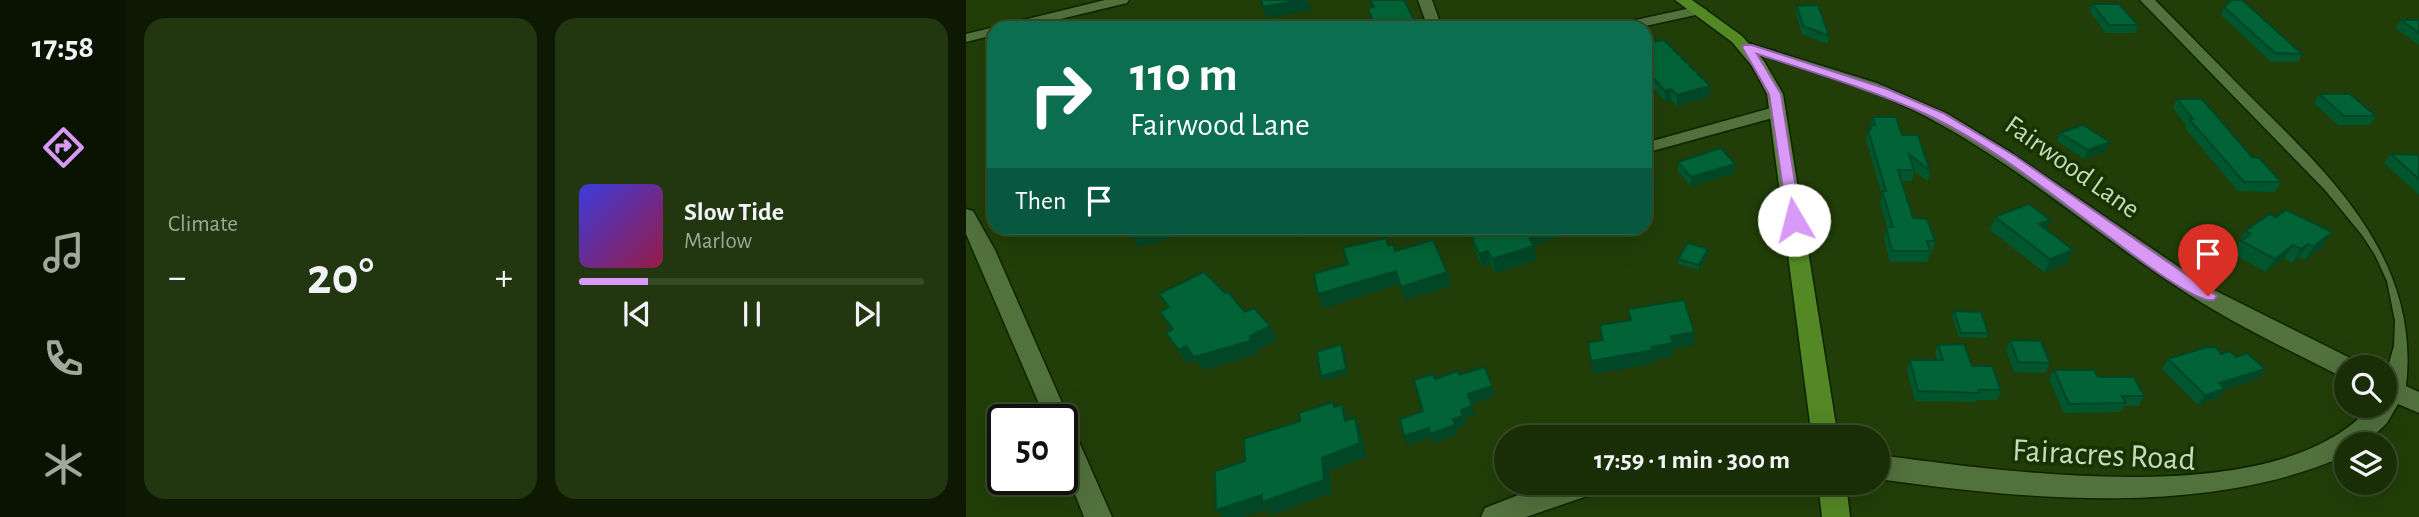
<!DOCTYPE html>
<meta charset="utf-8">
<style>
body{margin:0;font-family:"Alegreya Sans",sans-serif;background:#223610;color:#f1f3f6;height:100vh;display:flex;flex-direction:column;font-size:26px;white-space:nowrap}
*{box-sizing:border-box;margin:0}
p{font-size:23px;color:#9fa89b}
.icon{flex:none;width:38px;height:38px;fill:none;stroke:currentColor;stroke-width:2;stroke-linecap:round;stroke-linejoin:round}
.map{position:relative;flex:1;overflow:hidden}
.sheet{display:flex;flex-direction:column;gap:18px;padding:18px;background:#0e1903;width:840px}
.sheet>*{flex:none}
.top-card{position:absolute;left:21px;top:21px;width:665px;height:214px;border-radius:21px;box-shadow:0 7px 28px #0002,0 0 0 2px #374a28;background:#0b6e4f;color:#fff;overflow:hidden}
.fabs{position:absolute;left:1368px;top:355px;display:grid;gap:14px}
.fabs a{display:grid;place-items:center;width:63px;height:63px;border-radius:50%;background:#192e06;box-shadow:0 7px 28px #0002,0 0 0 2px #374a28;font-size:35px}
.speed{position:absolute;left:21px;top:404px;display:flex;gap:14px;font-size:35px;font-weight:700;text-align:center}
.speed>*{display:grid;place-content:center;width:91px;height:91px;border-radius:50%;background:#192e06;box-shadow:0 7px 28px #0002,0 0 0 2px #374a28;line-height:1}
.speed .limit{border:4px solid #111;border-radius:10px;background:#fff;color:#111}
.pin{position:absolute;display:grid;place-items:center;width:60px;height:60px;color:#fff;margin:-72px -30px;border-radius:50% 50% 50% 0;rotate:-45deg;box-shadow:0 0 7px #0007}
.pin .icon{rotate:45deg}
.me{position:absolute;width:77px;margin:-38px;rotate:352deg;stroke-linejoin:round;filter:drop-shadow(0 0 5px #0008)}
.turn{display:flex;align-items:center;gap:24px;height:147px;padding:0 28px;font-size:32px}
.turn .icon{width:91px;height:91px;stroke-width:2.5}
.turn b{display:block;font-size:49px;line-height:60px}
.then{display:flex;align-items:center;height:66px;padding:0 28px;background:#0003;gap:14px;font-size:26px}
.big{font-size:52px;font-weight:600;line-height:1.1}
.sheet .card{flex:1;display:flex;flex-direction:column;justify-content:center;gap:10px;min-width:0;padding:0 24px;border-radius:21px;background:#223610}
.song{display:flex;align-items:center;gap:21px}
.cover{width:84px;height:84px;border-radius:10px;background:linear-gradient(135deg,hsl(240 70% 55%),hsl(340 70% 35%))}
.played{height:7px;border-radius:4px;background:linear-gradient(90deg,#d99af7 20%,#374a28 20%)}
.keys{display:flex;justify-content:space-around;direction:ltr}
.heat{display:flex;justify-content:space-between;align-items:center;font-size:38px;direction:ltr}
.sheet .tiles{flex:1;display:grid;gap:18px;grid-template-columns:repeat(2,1fr)}
.trip{position:absolute;left:528px;top:425px;width:396px;height:70px;border-radius:35px;background:#192e06;box-shadow:0 7px 28px #0002,0 0 0 2px #374a28;font-weight:600;line-height:70px;text-align:center}
main{display:flex;flex:1;min-height:0}
.tab-bar{display:flex;flex-direction:column;width:126px;justify-content:space-around;align-items:center;background:#0a1202;color:#9fa89b}
.tab-bar .icon{width:49px;height:49px}
.tab-bar .selected{color:#d99af7}
.tab-bar b{font-size:32px;color:#f1f3f6}
.map>svg:first-child{display:block}
</style>
<main>
<nav class="tab-bar">
<b>17:58</b>
<svg class="icon selected" aria-label="directions" viewBox="0 0 24 24"><path d="M12 3l9 9-9 9-9-9zM9 14v-3h6M13 9l2 2-2 2"/></svg>
<svg class="icon" aria-label="music" viewBox="0 0 24 24"><path d="M9 18V5l10-2v13"/><circle cx="6" cy="18" r="3"/><circle cx="16" cy="16" r="3"/></svg>
<svg class="icon" aria-label="phone" viewBox="0 0 24 24"><path d="M5 4h4l2 5-3 2q2 4 5 5l2-3 5 2v4C11 20 4 13 5 4z"/></svg>
<svg class="icon" aria-label="climate" viewBox="0 0 24 24"><path d="M12 3v18M4 7l16 10M4 17L20 7"/></svg>
</nav>
<section class="sheet">
<div class="tiles">
<div class="card"><p>Climate</p>
<div class="heat"><a>−</a><b class="big">20°</b><a>+</a></div>
</div>
<div class="card">
<div class="song"><i class="cover"></i><div><b>Slow Tide</b><p>Marlow</p></div></div>
<div class="played"></div>
<div class="keys"><svg class="icon" aria-label="previous" viewBox="0 0 24 24"><path d="M18 5L8 12l10 7zM5 5v14"/></svg><svg class="icon" aria-label="pause" viewBox="0 0 24 24"><path d="M8 5v14M16 5v14"/></svg><svg class="icon" aria-label="next" viewBox="0 0 24 24"><path d="M6 5l10 7-10 7zM19 5v14"/></svg></div>
</div>
</div>
</section>
<div class="map">
<svg width="1453" height="517" viewBox="0 0 1453 517">
<rect width="100%" height="100%" fill="#213e08"/>
<g fill="none" stroke-linecap="round" stroke-linejoin="round">
<defs>
<path id="minor" d="M139,0H163L161,3L57,28H28V35L0,42V34Z
M452,0H466L476,28H462Z
M1174,0H1189C1230,41 1270,83 1312,124C1383,194 1453,274 1440,386L1453,392V413L1432,404L1421,423L1399,444H1381V455C1242,517 1061,500 912,479V455C1040,471 1312,514 1405,406H1419V377L1428,346L1429,321L1421,281L1409,255L1396,235L1359,190Z
M734,6L741,10L739,13L670,28H644L651,24Z
M782,43L911,83L982,114L1044,152L1244,288L1390,361L1393,368H1381V377L1372,375C1317,347 1261,321 1210,286C1129,233 1055,168 970,122C910,88 842,70 777,50L775,47L777,44Z
M812,106L818,107L820,111L818,115L679,153V143Z
M0,209L7,211L29,250L146,517H118L96,461V420H80L0,234Z
M583,483H637L633,492L560,517H515L519,508Z"/>
<path id="major" d="M709,0H726L776,36L798,61L817,94L872,438H846L801,94L786,66L766,42Z
M852,483H880L884,517H856Z"/>
</defs>
<!-- minor casing -->
<use href="#minor" stroke="#0d2300" stroke-width="3"/>
<!-- major casing -->
<use href="#major" stroke="#0d2300" stroke-width="3"/>
<!-- minor -->
<use href="#minor" fill="#51713d" fill-rule="evenodd"/>
<!-- major -->
<use href="#major" fill="#538824" fill-rule="evenodd"/>
</g>
<!-- wall -->
<path fill="#02562e" d="M1126,4L1172,25L1169,33H1140L1124,12Z
M831,6L863,36L861,44L836,34L830,13Z
M1258,7L1336,54L1332,62H1305L1255,15Z
M1435,20H1453V45L1429,28Z
M679,43L743,97L711,106L705,100L699,102L679,79Z
M1353,94L1410,116L1404,125H1372L1348,103Z
M1211,99L1286,157L1315,182L1309,192L1272,191L1219,128L1220,125L1207,108Z
M907,117L936,135L964,171L962,182L948,171L946,181H935L947,218L969,241L966,253H964L961,262H924L918,238L921,227L914,202L916,195L900,140L902,130L903,129L904,125H905Z
M1094,133L1140,151L1118,159L1091,141Z
M1425,154L1453,155V195L1418,163Z
M712,162L769,173L725,186L712,171Z
M1029,217L1084,220L1080,229L1107,250L1101,263L1079,273L1024,230Z
M1310,217L1366,232L1357,246L1339,260L1333,257L1326,263L1318,258L1300,272L1267,254L1273,245H1271L1279,231Z
M521,228H592L594,237L567,245L570,260L529,273L525,264L516,267L509,251L506,238L523,233Z
M742,249V254L733,270L712,264V259Z
M259,293L279,312L304,326L311,339L291,350V354L237,370L228,359L221,363L200,333L206,330L194,312L202,308L193,294Z
M988,311L1022,333L1021,338L993,337L986,316Z
M1044,340L1084,363L1079,373L1048,372L1040,350Z
M972,345L1006,366L1035,390L1031,400H1010L1009,402L949,401L941,370L944,360H971L969,354Z
M1256,354L1292,379L1259,389L1252,398L1232,405L1196,369L1202,359Z
M1088,370L1132,377L1178,396L1173,406H1158L1154,412L1098,413L1083,379Z"/>
<!-- shaded-wall -->
<path fill="#014626" d="M335,0H342L345,10L301,18L297,7Z
M448,20L450,28H409Z
M744,86L743,97L711,106V95Z
M705,89V100L699,102V91Z
M1144,142L1140,151L1118,159L1122,150Z
M769,164V173L725,186V177Z
M689,186L690,196L679,199V189Z
M683,198L684,207L679,208V199Z
M1084,220L1079,233L1073,224Z
M206,228H214V236L172,247L166,237Z
M330,228H374L334,238Z
M578,228H592L594,237L563,246L561,233Z
M1366,232L1357,246L1339,260L1348,246Z
M1342,244L1333,257L1326,263L1335,249Z
M1327,245L1318,258L1300,272L1309,259Z
M568,246L570,260L529,273L526,259Z
M742,249V254L733,270V265Z
M1107,250L1101,263L1079,273L1084,259Z
M522,251L525,264L516,267L513,254Z
M430,271L434,284L358,308L352,294Z
M481,272L485,286L439,300L435,287Z
M304,326L311,339L291,350V354L237,370L228,357L284,336Z
M728,332V345L707,349V357L687,360V364L627,374L625,361L686,347L705,336Z
M375,344L378,349L382,374L357,381L355,376Z
M220,346L228,359L221,363L213,350Z
M1299,369L1292,379L1259,389L1252,398L1232,405L1239,395L1253,383Z
M526,386L529,396L505,404L502,394Z
M376,405L382,418L385,434L379,421Z
M506,406L509,415L498,419L500,426L490,429L487,419L495,410Z
M389,418L395,431L400,457L363,471L366,493L305,515L301,509L278,517H256L250,510L356,458Z
M489,425L492,434L468,443L465,437L442,446L438,436L463,428Z"/>
<!-- building -->
<path fill="#026436" stroke="#014626" stroke-width="2" d="M295,0H335L297,7Z
M405,0H438L448,20L409,28L402,8L408,7Z
M1265,0H1276L1336,54L1309,53L1258,7Z
M1126,4H1153L1172,25H1143Z
M852,5L863,36L837,26L831,6Z
M1435,20H1453V33Z
M698,40L744,86L711,95L705,89L699,91L679,69V43Z
M1353,94H1384L1410,116H1378Z
M1211,99H1236L1286,157L1293,158L1315,182H1278L1223,119H1227Z
M907,117H930L936,135H952L964,171L943,154L948,170H932L947,218L961,219L969,241H961L964,251H926L920,227H927L916,191H920L902,130L905,129L904,125H909Z
M1117,125L1144,142L1122,150L1094,133Z
M755,148L769,164L725,177L712,162Z
M1425,154L1453,155V179Z
M679,172L689,186L679,189Z
M1063,204L1084,220L1073,224L1107,250L1084,259L1029,217Z
M1320,210L1366,232L1348,246L1342,244L1335,249L1327,245L1309,259L1275,241L1285,234L1279,231L1304,214L1310,217Z
M167,228H206L166,237Z
M524,228H578L561,233L568,246L526,259L522,251L513,254L506,238L526,232Z
M420,238L422,246L427,244L429,251L467,240L481,272L435,287L430,271L352,294L348,274L382,264L377,248Z
M722,243L742,249L733,265L712,259Z
M238,272L259,293L262,292L279,312L288,308L304,326L284,336V341L228,357L220,346L213,350L200,333L207,329L194,312L203,307L193,294Z
M718,300L728,332L705,336L707,343L686,347L687,350L625,361L622,343L637,340L634,325L665,320L662,309Z
M988,311L1015,312L1022,333H995Z
M1044,340L1075,341L1084,363L1052,362Z
M375,344L380,369L355,376L351,352Z
M998,344L1006,366H1026L1035,390H1012L1013,393L952,391L944,360H977L972,345Z
M1241,347H1249L1256,354L1264,351L1270,357L1281,353L1299,369L1253,383L1259,389L1239,395L1202,359Z
M519,367L526,386L502,394L506,406L495,410L497,416L487,419L489,425L464,434L463,428L438,436L434,419L457,411L448,380L467,374L469,379L492,371L493,375Z
M1088,370H1128L1132,377H1168L1178,396H1156L1160,403L1103,404Z
M367,402L368,407L376,405L379,421L389,418L394,443L356,458L358,480L296,502V495L250,510L249,471L279,461L278,439L334,421L333,413Z"/>
<!-- route -->
<path fill="#d99af7" stroke="#8d64a1" stroke-width="2" d="M778,45H786L921,89L977,113L1049,156L1251,296L1248,300C1231,305 1163,252 1146,239C1088,197 1030,148 966,117C909,91 850,73 791,54L815,94L835,220L833,223H822L803,94L776,47Z"/>
<g text-anchor="middle" stroke-width="7" stroke-linejoin="round" paint-order="stroke">
<!-- street labels -->
<g font-size="28" fill="#c8dabd" stroke="#173300">
<text transform="translate(1107 166) rotate(35)" y="10">Fairwood Lane</text>
</g>
<!-- near-street labels -->
<g font-size="33" fill="#c8dabd" stroke="#173300">
<text transform="translate(1138 453) rotate(3)" y="12">Fairacres Road</text>
</g>
</g>
</svg>
<div class="fabs">
<a><svg class="icon" aria-label="search" viewBox="0 0 24 24"><circle cx="10" cy="10" r="6"/><path d="M15 15l6 6"/></svg></a>
<a><svg class="icon" aria-label="layers" viewBox="0 0 24 24"><path d="M12 4l9 5-9 5-9-5zM3 14l9 5 9-5"/></svg></a>
</div>
<div class="speed"><div class="limit">50</div></div>
<div class="pin" style="left:1242px;top:296px;background:#d93025"><svg class="icon" aria-label="arrive" viewBox="0 0 24 24"><path d="M6 21V4h12l-3 4 3 4H6"/></svg></div>
<svg class="me" style="left:828px;top:220px" viewBox="-20 -20 40 40"><circle r="19" fill="#fff"/><path d="M0-13L10 11 0 6-10 11z" fill="#d99af7"/></svg>
<div class="trip">17:59 · 1 min · 300 m</div>
<div class="top-card">
<div class="turn"><svg class="icon" aria-label="right" viewBox="0 0 24 24"><path d="M7 20v-9h11M14 6l5 5-5 5"/></svg><div><b>110 m</b>Fairwood Lane</div></div>
<div class="then">Then<svg class="icon" aria-label="arrive" viewBox="0 0 24 24"><path d="M6 21V4h12l-3 4 3 4H6"/></svg></div>
</div>
</div>
</main>
